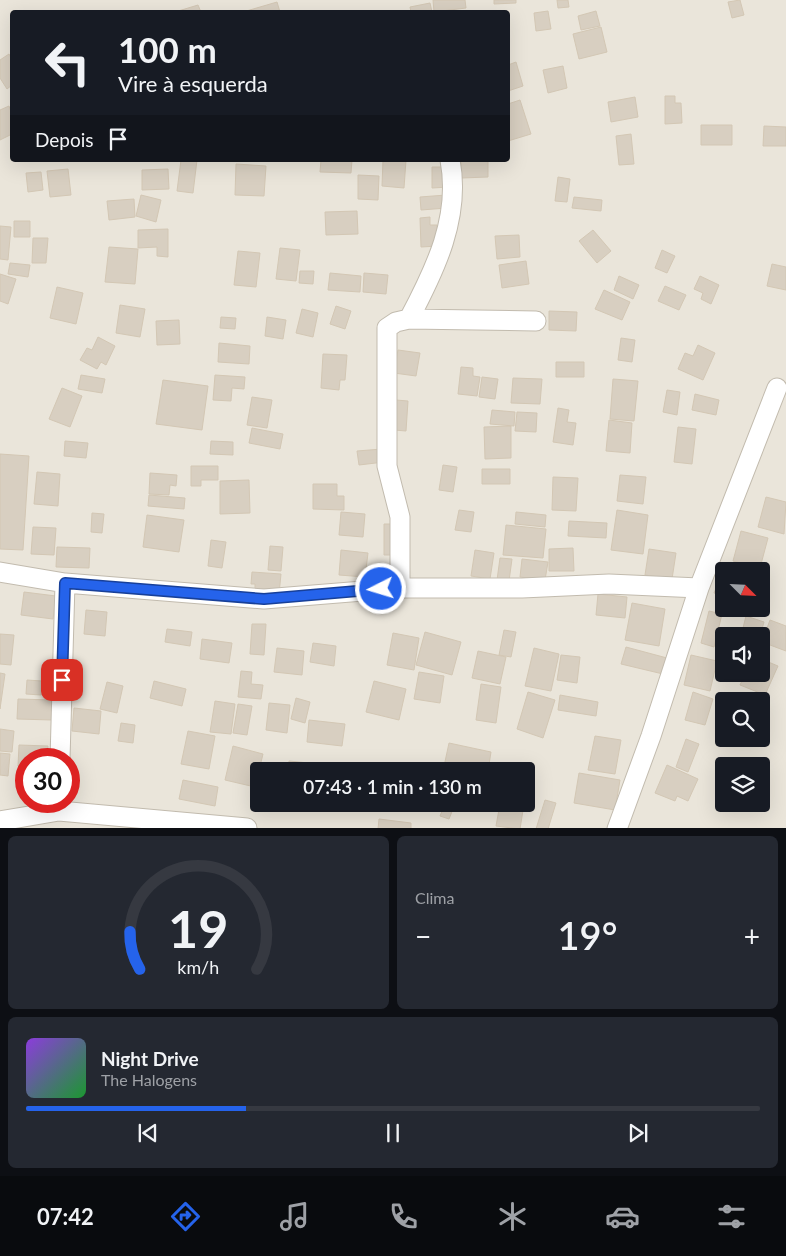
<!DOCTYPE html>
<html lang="pt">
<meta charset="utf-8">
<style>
body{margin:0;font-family:Lato,sans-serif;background:#242831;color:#f1f3f6;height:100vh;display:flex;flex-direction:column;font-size:19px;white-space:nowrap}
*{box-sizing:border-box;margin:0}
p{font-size:16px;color:#9ea1a6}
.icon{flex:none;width:28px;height:28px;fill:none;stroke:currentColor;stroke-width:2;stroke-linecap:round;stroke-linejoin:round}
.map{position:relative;height:828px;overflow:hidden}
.drawer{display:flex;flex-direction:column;gap:8px;padding:8px;background:#0d0f14;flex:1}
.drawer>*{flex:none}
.hud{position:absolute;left:10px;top:10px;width:500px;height:152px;border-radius:5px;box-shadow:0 5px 20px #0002;background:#171b24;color:#f1f3f6;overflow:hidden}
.needle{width:32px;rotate:114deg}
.tools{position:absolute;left:715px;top:562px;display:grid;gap:10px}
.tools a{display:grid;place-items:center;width:55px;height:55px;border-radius:5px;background:#171b24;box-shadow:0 5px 20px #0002;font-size:25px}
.speed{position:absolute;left:15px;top:748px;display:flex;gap:10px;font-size:25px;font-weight:700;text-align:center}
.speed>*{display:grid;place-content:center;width:65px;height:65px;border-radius:50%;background:#171b24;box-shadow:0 5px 20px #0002;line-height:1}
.speed .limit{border:8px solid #d22;background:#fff;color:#111}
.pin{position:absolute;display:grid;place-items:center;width:42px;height:42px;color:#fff;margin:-21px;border-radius:10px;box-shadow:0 2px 8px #0006}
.me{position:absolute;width:55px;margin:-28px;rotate:265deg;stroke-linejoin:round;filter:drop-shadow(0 0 4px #0008)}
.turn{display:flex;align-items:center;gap:18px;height:105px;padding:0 25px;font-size:22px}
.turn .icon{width:65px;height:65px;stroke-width:2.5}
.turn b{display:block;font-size:35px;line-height:42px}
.then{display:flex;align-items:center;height:48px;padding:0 25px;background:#0003;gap:10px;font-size:19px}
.big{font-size:38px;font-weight:600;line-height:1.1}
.drawer .card{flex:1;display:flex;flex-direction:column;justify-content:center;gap:8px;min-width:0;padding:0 18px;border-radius:8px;background:#242831}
.drawer .dial{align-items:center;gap:0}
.dial svg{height:130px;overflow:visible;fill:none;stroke:#363941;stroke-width:7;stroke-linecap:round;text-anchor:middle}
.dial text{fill:#f1f3f6;stroke:none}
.song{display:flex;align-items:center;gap:15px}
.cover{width:60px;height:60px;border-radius:8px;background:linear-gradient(135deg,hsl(270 70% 55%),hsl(130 70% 35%))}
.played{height:5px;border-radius:2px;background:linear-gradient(90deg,#2563eb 30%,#363941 30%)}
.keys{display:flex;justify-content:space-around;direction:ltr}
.heat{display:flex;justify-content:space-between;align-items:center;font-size:28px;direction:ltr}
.drawer .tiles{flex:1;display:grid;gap:8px;grid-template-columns:1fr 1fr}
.card:last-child{grid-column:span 2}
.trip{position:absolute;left:250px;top:762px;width:285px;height:50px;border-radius:5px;background:#171b24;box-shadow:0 5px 20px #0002;font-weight:600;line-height:50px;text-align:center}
.dock{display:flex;height:80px;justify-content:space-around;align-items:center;background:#090b0e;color:#9ea1a6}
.dock .icon{width:35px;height:35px}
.dock .on{color:#2563eb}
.dock b{font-size:22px;color:#f1f3f6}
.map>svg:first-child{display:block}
</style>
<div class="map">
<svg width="786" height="829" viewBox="0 0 786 829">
<rect width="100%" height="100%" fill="#f6f3ec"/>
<!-- residential -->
<path fill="#eae5da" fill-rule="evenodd" d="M0,0H786V828L0,829ZM12,12H508V160H12ZM724,571H761V609H724ZM724,636H761V674H724ZM724,701H761V739H724ZM26,759H69V801H26ZM724,766H761V804H724ZM259,771H526V804H259Z"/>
<!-- building -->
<path fill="#d8cfc1" stroke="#d3c7b4" d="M433,0H465L466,8L434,12Z
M494,0H516V3L494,4Z
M557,0H568L569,7L558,8Z
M740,0L744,15L732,18L728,2Z
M277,2L280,12H243Z
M430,3L432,12H411L410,7Z
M198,5L201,12H175Z
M548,11L551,29L536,31L534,13Z
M596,11L600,26L581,30L578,16Z
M601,27L607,52L579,59L573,34Z
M9,54L12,60V85L7,89L0,78V60Z
M516,62L523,86L508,91V65Z
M563,66L567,88L548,93L543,70Z
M665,96H675V103H681L682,123L665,124Z
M635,97L638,117L611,122L608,102Z
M520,100L531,134L508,141V104Z
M9,106L12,115V134L0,140V110Z
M701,125H732V145H701Z
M764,126L786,127V146H763Z
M631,134L634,164L619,165L616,136Z
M181,160H197L193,193L177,191Z
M321,160H352L351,173L320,172Z
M383,160H406L404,188L382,186Z
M461,160H488V177L461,178Z
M236,164L266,166L264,196L235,195Z
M432,167H448L449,187L432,188Z
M68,169L71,195L50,197L47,171Z
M168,169L169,189L142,190V170Z
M41,172L43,190L28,192L26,173Z
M358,175L379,176L378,200L358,199Z
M558,177L570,179L567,202L555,201Z
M141,195L161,200L156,222L136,216Z
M446,195L447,208L421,210L420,197Z
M574,197L602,200L601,211L572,208Z
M134,199L135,217L109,220L107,201Z
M357,211L358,234L326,235L325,212Z
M430,217V225H437L438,246L421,247L420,218Z
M14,221H30V237H14Z
M0,226L11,227L8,260L0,259Z
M168,229V257L157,256V247L138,248V230Z
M593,230L611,251L597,263L579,241Z
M519,235L520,257L497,259L495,236Z
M33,238H48L46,263H32Z
M109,247L138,249L135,284L105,282Z
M280,248L300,250L296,281L276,279Z
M662,250L675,256L667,273L655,268Z
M238,251L260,253L256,287L234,285Z
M526,261L529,284L502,288L499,265Z
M10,263L30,265L28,277L8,274Z
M772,264L786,267V290L767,286Z
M300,271H314L313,284L299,283Z
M330,273L361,276L360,292L328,290Z
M364,273L388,275L386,294L363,292Z
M0,274L16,279L8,304L0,301Z
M619,276L639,285L633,299L614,290Z
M700,276L719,285L711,304L701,299L703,293L694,289Z
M665,286L686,295L679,310L658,301Z
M57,287L83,293L76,324L50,318Z
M604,290L630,302L622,320L595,309Z
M120,305L145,309L140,337L116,333Z
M336,306L351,311L345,329L330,324Z
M302,309L318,313L313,337L296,333Z
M549,311L577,312L576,331L549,330Z
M221,317L236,318L235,329L220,328Z
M267,317L286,320L283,339L265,336Z
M179,320L180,344L157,345L156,321Z
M98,337L115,346L106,365L101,362L97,369L80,360L87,348L92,350Z
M621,338L635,340L632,362L618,360Z
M219,343L250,346L249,364L218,362Z
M698,345L715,353L703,380L678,369L685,353L693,356Z
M398,350L420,353L416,376L394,373Z
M323,354L347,355L345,380H340L339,390L321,388Z
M556,362H584V377H556Z
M461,367L473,368V376L480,377L477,396L458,394Z
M81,375L105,379L102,393L78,389Z
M215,375L245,377L244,389L232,388L231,401L213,400Z
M482,377L498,379L495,399L479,397Z
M513,378L542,379L540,404L511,403Z
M613,379L638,381L634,421L610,419Z
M163,380L208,386L202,430L156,424Z
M62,388L82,396L70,427L49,419Z
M667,390L680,392L677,415L663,412Z
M695,394L719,400L716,415L692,410Z
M252,397L272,400L267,428L247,425Z
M396,400L408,401L406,431L394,430Z
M558,408L569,410L567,422L576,423L573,445L553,442Z
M492,410L515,412L514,426L490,424Z
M517,412L537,413L536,432L515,431Z
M609,420L632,423L630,453L606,451Z
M511,426V458L485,459L484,427Z
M678,427L696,429L692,464L674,462Z
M252,428L283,434L280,449L249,443Z
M65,441L88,443L86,458L64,456Z
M211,441L233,442V455L210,454Z
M382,449L384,462L359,465L357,451Z
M0,454L29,456L23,550L0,549Z
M443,465L457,467L453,492L439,490Z
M191,466H218V480H201V486H191Z
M482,469H510V484H482Z
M37,472L60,474L58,506L34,504Z
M150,473L177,475L176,486L170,485L169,495L149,494Z
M620,475L646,477L643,504L617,501Z
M553,477L578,478L576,511L552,510Z
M249,480L250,513L220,514V481Z
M313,484H337V496H344V510L313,509Z
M149,495L185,498L184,509L148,506Z
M766,497L786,502L784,534L758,527Z
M459,510L474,512L471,532L455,530Z
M617,510L648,515L643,554L611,550Z
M341,512L365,514L363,537L339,535Z
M516,512L546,515L545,527L515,524Z
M92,513L104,514L102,533L91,532Z
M147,515L184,520L179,552L143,547Z
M569,521L607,523L606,538L568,536Z
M384,524H397V555H384Z
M506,525L546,529L543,558L503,555Z
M33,527L56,528L54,555L31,554Z
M741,531L768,538L760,568L733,561Z
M211,540L226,542L222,568L208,566Z
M270,546L283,547L281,571L268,570Z
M57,547L90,548L89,568L56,567Z
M573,548L574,571H549V549Z
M649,549L676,553L672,579L645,575Z
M341,550L368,553L365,577L339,575Z
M475,550L494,553L490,579L471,576Z
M500,558L512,559L509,581L497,580Z
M522,559L548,562L545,580L520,577Z
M725,566L737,571H724V596L714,593Z
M252,572L281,574L279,594L255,593V584H251Z
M24,592L56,596L53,619L21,615Z
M598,594L627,597L625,618L596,615Z
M632,603L665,609L659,646L625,640Z
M86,610L107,612L105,636L84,634Z
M709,611L722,614L714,647L701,643Z
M746,616L764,622L760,636H741Z
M770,620L786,626V651L762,642Z
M252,624H266L264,655L250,654Z
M167,629L192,632L190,646L165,642Z
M504,630L516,632L511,657L499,655Z
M425,632L461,642L452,675L416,665Z
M393,633L419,638L414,670L387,665Z
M0,634L14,635L11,665L0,664Z
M202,639L232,643L229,663L200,659Z
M313,643L336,646L334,666L310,662Z
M626,647L667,658L663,674L621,664Z
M277,648L304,651L302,675L274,672Z
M534,648L559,654L551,691L525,686Z
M478,651L506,657L500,684L472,678Z
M561,655L580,657L577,683L557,680Z
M691,655L717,661L710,691L684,685Z
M761,659L778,666L765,695L740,685L745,674H761Z
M241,671L252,672L251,684L263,685L261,699L238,697Z
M419,672L444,676L440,703L414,699Z
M0,673L5,674L0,709Z
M27,680L42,681L41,695L26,694Z
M154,681L186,689L182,706L150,698Z
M374,681L406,689L399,720L366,712Z
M107,682L123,686L117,713L100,709Z
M481,684L501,687L496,723L476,720Z
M528,692L555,700L543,738L517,729Z
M693,692L713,699L705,725L685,720Z
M560,695L598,702L596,716L558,710Z
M725,697L735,701H724V714L719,712Z
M296,698L310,702L305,723L291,719Z
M18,699L52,700V720L17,719Z
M215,701L235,704L231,734L210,732Z
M269,703L290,705L287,733L266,730Z
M238,704L252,706L247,735L233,733Z
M74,708L101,711L99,734L72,731Z
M309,720L345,724L342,746L307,742Z
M121,723L135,725L133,743L118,741Z
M0,729L14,731L12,752L0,751Z
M188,731L215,736L209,769L181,764Z
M595,736L621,740L615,774L588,770Z
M686,739L699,744L688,772L676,767Z
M449,743L491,752L488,771H443Z
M19,745L48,746L47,759H26V767L18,766Z
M233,746L263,754L255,787L225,780Z
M0,753L10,754L8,776L0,775Z
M289,761L319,764V771H288Z
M667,765L698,779L688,801L677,796L675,801L655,793Z
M343,767L376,771H343Z
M579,773L620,780L615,810L574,803Z
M183,780L218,787L215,806L179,799Z
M545,800L556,803L548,829H536Z
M445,804H455L449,819L440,816Z
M500,804H524L520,829L496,826Z
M379,819L411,823V829H378Z"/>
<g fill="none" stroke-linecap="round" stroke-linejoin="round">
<defs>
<path id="street" d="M409,319C435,270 461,217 450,160
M0,572L65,583L264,599L400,588H522L609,584L699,588
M400,588V517L387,466V328L396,322L409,319L536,321
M60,759L65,583
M0,821L59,811L247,828
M617,829L651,736L699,588L777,388"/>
</defs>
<!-- street casing -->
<use href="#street" stroke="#c2bbae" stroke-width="21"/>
<!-- street -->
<use href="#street" stroke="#fff" stroke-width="19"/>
</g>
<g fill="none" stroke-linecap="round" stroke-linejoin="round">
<defs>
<path id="route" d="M62,680L65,583L264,599L381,589"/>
</defs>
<!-- route casing -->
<use href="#route" stroke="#184099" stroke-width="12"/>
<!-- route -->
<use href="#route" stroke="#2563eb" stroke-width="9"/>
</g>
</svg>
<div class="tools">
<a><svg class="needle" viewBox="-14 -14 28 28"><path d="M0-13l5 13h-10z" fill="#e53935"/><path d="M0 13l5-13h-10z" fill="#9ea1a6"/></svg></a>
<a><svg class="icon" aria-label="sound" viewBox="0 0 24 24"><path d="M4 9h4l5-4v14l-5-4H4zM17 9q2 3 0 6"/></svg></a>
<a><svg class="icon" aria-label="search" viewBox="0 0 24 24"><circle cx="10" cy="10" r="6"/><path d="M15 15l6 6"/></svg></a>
<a><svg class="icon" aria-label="layers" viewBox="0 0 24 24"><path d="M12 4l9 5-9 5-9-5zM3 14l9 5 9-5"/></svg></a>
</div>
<div class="speed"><div class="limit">30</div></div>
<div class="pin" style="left:62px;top:680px;background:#d93025"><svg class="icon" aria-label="arrive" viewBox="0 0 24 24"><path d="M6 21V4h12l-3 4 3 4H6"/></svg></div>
<svg class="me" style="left:381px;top:589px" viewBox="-20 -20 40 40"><circle r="17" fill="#2563eb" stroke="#fff" stroke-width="3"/><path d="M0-11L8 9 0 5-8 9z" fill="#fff"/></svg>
<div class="trip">07:43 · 1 min · 130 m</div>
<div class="hud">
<div class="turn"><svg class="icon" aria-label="left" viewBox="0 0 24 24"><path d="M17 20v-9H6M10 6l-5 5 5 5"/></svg><div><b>100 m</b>Vire à esquerda</div></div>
<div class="then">Depois<svg class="icon" aria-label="arrive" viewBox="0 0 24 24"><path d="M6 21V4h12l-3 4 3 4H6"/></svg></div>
</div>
</div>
<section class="drawer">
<div class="tiles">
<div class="card dial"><svg viewBox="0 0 100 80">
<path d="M14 69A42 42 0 1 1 86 69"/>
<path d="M14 69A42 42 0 0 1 8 46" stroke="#2563eb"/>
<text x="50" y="56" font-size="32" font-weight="700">19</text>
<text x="50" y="72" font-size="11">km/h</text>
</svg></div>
<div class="card"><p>Clima</p>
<div class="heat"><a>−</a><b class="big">19°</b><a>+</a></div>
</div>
<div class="card">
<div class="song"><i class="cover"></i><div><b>Night Drive</b><p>The Halogens</p></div></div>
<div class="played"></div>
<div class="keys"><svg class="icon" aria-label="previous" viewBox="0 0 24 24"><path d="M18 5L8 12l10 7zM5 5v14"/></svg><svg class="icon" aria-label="pause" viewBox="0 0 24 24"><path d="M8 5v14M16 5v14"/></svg><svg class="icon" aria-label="next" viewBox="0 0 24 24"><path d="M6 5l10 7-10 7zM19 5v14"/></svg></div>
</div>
</div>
</section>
<nav class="dock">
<b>07:42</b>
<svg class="icon on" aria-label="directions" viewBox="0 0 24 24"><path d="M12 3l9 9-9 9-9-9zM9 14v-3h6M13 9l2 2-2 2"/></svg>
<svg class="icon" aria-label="music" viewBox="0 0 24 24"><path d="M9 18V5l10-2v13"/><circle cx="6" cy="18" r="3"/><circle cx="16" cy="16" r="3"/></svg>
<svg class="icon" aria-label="phone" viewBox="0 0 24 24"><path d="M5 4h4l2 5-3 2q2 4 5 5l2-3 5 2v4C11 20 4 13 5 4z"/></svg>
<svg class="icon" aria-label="climate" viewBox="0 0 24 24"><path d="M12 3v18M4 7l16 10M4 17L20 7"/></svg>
<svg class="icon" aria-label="car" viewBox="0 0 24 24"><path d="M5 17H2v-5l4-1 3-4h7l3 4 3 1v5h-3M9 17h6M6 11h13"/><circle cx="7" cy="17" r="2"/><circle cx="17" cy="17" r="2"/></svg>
<svg class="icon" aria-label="filters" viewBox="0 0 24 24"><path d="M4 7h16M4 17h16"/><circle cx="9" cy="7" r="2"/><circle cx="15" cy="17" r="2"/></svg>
</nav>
